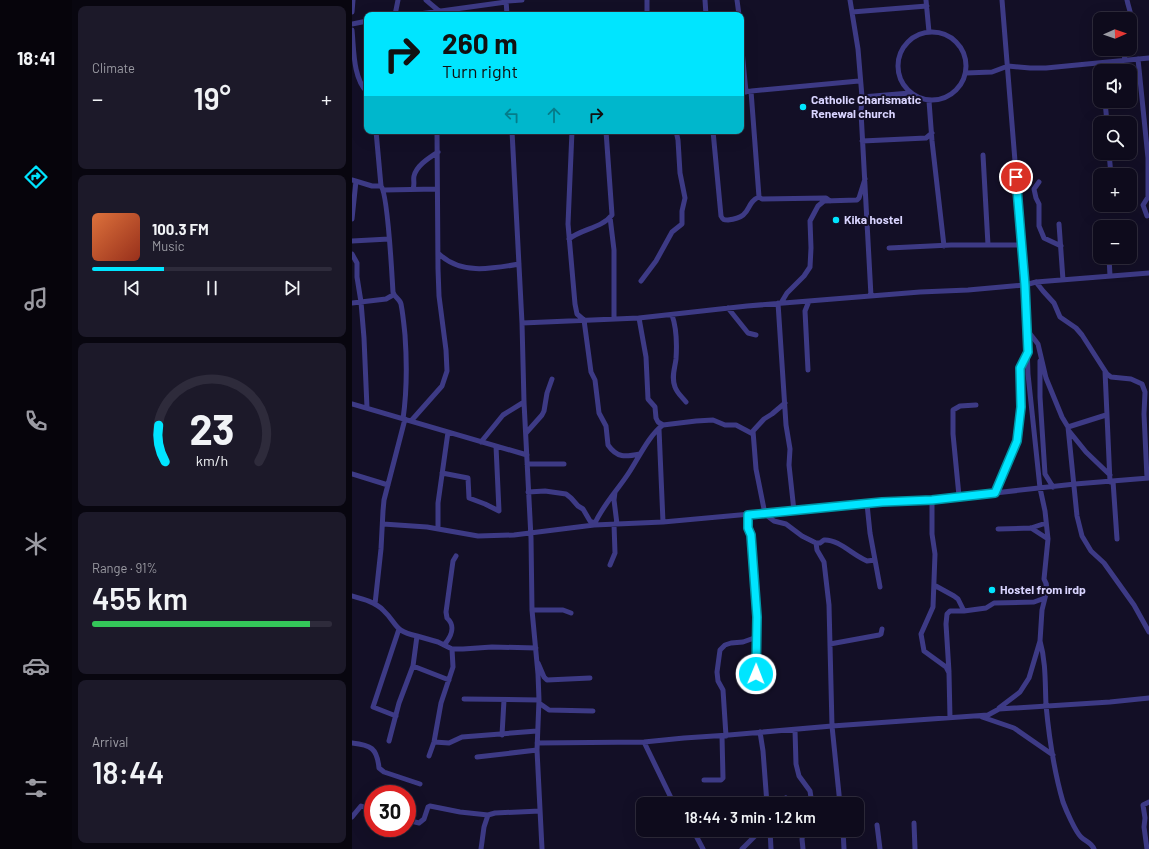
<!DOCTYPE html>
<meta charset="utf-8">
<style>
body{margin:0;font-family:Barlow,sans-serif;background:#1c1929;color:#f1f3f6;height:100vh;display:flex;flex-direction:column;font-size:15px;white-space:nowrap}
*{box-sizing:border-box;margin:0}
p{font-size:13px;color:#9b9ba3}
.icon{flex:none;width:22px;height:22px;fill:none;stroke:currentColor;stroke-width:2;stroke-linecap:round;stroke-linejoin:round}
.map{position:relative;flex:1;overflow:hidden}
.side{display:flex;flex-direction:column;gap:6px;padding:6px;background:#08060f;width:280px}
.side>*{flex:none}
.guide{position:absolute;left:12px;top:12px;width:380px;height:122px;border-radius:8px;box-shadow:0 4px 16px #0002,0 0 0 1px #2e2b3b;background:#00e5ff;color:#111;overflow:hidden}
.needle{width:26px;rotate:88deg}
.buttons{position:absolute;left:741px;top:12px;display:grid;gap:8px}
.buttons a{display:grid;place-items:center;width:44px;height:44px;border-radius:8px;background:#0e0b1c;box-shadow:0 4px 16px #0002,0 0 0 1px #2e2b3b;font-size:20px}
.speed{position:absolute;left:12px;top:785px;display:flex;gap:8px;font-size:20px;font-weight:700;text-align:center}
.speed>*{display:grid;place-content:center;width:52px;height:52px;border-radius:50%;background:#0e0b1c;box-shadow:0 4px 16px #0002,0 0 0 1px #2e2b3b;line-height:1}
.speed .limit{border:6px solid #d22;background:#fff;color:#111}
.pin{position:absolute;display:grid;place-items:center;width:34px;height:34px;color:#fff;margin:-17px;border:2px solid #fff;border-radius:50%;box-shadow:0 1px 4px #0007}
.me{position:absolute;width:44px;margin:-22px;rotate:1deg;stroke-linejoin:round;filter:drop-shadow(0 0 3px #0008)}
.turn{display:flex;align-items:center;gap:14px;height:84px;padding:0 12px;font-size:18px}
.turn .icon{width:52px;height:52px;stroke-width:2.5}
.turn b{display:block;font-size:28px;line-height:34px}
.lanes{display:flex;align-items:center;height:38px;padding:0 12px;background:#0003;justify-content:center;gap:20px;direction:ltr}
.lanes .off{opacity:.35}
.big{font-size:30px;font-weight:600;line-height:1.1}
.side .tile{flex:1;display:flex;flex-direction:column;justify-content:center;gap:6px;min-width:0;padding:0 14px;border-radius:8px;background:#1c1929}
.side .dial{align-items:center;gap:0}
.dial svg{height:104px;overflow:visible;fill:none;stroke:#2e2b3b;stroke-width:7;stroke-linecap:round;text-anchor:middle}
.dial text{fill:#f1f3f6;stroke:none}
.song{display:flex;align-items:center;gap:12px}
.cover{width:48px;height:48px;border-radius:6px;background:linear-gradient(135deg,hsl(20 70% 55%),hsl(10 70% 35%))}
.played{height:4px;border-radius:2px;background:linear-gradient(90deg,#00e5ff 30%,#2e2b3b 30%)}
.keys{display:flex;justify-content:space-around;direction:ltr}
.heat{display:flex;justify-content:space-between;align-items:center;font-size:22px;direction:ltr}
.charge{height:6px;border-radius:3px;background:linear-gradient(90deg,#34c759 91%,#2e2b3b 0)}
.trip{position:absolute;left:284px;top:797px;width:228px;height:40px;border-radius:8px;background:#0e0b1c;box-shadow:0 4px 16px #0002,0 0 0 1px #2e2b3b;font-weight:600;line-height:40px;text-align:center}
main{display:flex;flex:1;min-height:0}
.menu{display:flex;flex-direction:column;width:72px;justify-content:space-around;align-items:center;background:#06040b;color:#9b9ba3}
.menu .icon{width:28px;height:28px}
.menu .current{color:#00e5ff}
.menu b{font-size:18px;color:#f1f3f6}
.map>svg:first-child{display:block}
</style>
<main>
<nav class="menu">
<b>18:41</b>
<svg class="icon current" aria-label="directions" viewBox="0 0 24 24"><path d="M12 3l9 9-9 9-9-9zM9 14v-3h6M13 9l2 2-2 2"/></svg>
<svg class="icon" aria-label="music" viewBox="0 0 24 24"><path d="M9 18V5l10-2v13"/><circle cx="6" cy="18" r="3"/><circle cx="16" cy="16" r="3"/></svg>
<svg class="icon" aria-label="phone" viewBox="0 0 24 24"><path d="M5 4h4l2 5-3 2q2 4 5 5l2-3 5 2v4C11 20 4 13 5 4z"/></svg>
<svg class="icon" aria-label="climate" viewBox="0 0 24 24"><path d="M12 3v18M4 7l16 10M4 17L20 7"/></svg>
<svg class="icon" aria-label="car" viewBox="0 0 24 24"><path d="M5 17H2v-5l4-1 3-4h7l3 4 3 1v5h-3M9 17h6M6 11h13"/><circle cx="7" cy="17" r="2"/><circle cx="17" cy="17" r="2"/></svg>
<svg class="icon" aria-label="filters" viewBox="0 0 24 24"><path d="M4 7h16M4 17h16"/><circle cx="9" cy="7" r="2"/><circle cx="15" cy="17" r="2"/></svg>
</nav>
<section class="side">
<div class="tile"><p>Climate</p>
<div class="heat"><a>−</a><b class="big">19°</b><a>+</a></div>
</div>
<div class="tile">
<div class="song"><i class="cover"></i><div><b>100.3 FM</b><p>Music</p></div></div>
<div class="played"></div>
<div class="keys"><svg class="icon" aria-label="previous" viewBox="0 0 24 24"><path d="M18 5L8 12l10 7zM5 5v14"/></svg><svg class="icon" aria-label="pause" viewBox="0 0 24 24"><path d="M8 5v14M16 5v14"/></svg><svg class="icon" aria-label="next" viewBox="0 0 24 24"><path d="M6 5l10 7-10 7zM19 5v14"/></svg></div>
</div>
<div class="tile dial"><svg viewBox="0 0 100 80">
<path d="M14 69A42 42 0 1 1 86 69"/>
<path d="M14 69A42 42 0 0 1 9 41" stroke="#00e5ff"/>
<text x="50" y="56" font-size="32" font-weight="700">23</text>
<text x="50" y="72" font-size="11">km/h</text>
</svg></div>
<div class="tile"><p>Range · 91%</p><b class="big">455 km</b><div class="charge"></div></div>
<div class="tile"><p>Arrival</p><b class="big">18:44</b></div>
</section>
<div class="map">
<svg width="797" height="849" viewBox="0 0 797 849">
<rect width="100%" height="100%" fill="#130f26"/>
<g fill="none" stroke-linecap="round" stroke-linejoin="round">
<!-- street -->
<path stroke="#3d3a85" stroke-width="5" d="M74,0L87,11
M154,0L155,15
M295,0V15
M353,0L354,15
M385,0L387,15
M498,0L506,49L510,97L509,112L519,296
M574,0L577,32
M775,0C777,10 782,19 778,29
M154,1L170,0
M0,12L1,0
M500,12L575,6
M43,15L46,0
M60,15L154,2
M0,24L15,21
M0,30C2,50 1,78 15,92
M546 66a34 34 0 1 1 68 0a34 34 0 1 1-68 0Z
M389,40L394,92
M786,59L796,158V197L791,205L795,216
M772,61L774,49
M749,63V71
M614,73L640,72L656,66L678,68H694L797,58
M399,91L407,197L410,199L474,198L478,201
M389,92L507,81
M510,97L558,93
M577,101L580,141L592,246
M753,101L755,123
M24,131L29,186C36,194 40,277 41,292C42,297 48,299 49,304C51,314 52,325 53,335C55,363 55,391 51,419
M160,131L170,323L172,402L179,538L180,610L186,674L187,700L185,750L190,849
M220,131L216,224L223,304L225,314L232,320L239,372L243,380L247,413L254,426L256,445C265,458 273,457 288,454
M361,131L369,216C371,220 372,220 376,220C402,217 392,203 407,197
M510,141L574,138L580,133
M757,153L759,175
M631,155L636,245
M0,180L20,186H29
M687,182L682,189L684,198L687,204V226L692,238L709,246
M61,189C63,184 61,180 62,176C65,165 77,158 86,152
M32,190L85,189
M258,217L262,250V319
M0,219L4,181
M707,224L711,280
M217,239C229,229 250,228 260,215L254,131
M0,241L37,239
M537,248L599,245H670
M86,253C108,275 139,269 167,264
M0,254L5,263V277L9,302L12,338L15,408
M757,257L758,276
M289,281L304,261L320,232L330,224V211L333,198L328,173L326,140L324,131
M684,282L691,291L702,303L708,317L724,328L730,335L755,374L759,377L779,379L790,384L793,392L792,414L795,478
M0,303L34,299L41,295
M426,303L434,425L438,449L437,465L442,511
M429,303L435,293L452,276L458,267L459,248L458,221L466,206L472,201L505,200L507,198L513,179
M376,308L396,333L404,335
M320,315C325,329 325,344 324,359C323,368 319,377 323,387C325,393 330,397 334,402
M287,318L294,357L296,399L303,407L304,418L306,422L311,425
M170,323L287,318L395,306L568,292L616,290L673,285L684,282L797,273
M675,330L686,344L694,378L710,417L716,427L754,415
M688,361V397L693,474L701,487
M456,370L453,311L457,301
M753,371L758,482
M433,403L420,414L412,419L401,431L404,469L413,514L422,521L434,524L450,536L464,543H468L472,540C485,539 499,553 511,559L515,561L523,560
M0,404L175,455
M59,421L90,386L95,371L94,350L87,296L86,269L85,131
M716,427L725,516L730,536L739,551L752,563L782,605L797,632
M307,429L311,522
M717,431L734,452L758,475
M174,433L190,415L192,411L195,393L200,379
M129,442L151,415L172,402
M175,464H212
M90,473L116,478L117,498L133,504L147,511L144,446
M0,474L36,485
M761,481L765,539
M176,492L193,491L214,494L219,498L226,506L231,509L238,521L243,523
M263,492L262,500L265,524
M643,493L665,441L669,407V368L675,354
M607,496L601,434V410L608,406L624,405
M580,500V534L583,554L581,607L569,634L572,651L594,667L597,673L598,718
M515,504L518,533L528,587
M396,515V528L399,535L405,617L404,674L406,689
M31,524L75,527L126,536L162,535L242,525L311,522L530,502L580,500L723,484L797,478
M242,525C252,503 266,490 278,471C287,457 298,434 311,425L344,421L361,420L373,425H384L401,434
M679,528L696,539
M86,529V503L96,432
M646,529L679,528L694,523
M464,543L465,550L472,562L477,605L480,726L488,804
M258,565L263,553L262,524
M582,585L602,596L606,599L612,611L634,608L642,603L682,602L693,598C695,591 696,585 692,579L696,539L693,511L688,488L676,374L673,285L650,0
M0,596C11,599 23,602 31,610C46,624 41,631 65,636
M23,604L29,549L31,511L32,500L53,419
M180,610H211L219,613
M688,641C694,662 693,683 694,705C697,737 702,771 711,802C714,810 723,831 729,837C734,842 739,842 742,849
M478,644L527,635L529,634L530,629
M92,645C99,637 104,626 95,618L94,612L101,561L104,556
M186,663L192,677L195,680L238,678
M61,666L97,680
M597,672L594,624L595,614L598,611H612
M112,699L187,700
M187,703L197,710L241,711
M647,708L668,692L677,678L688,641L690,610L693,598
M44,716L21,707L47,629
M630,717L662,728L701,755
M443,730L444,764L447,776L458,791L460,804
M408,732L411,751L415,804
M150,735L152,700
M374,736L371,690L366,681L365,672L368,650L373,645L379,643L391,642L405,637
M37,741L47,703L61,666L65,636L86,642L100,649H111L140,647L184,648
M82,742L97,743L110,737L185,731
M292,742L322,804
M0,743C19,745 25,748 27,768L32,772L68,784
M185,743L292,742L332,738L377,735L480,726L636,715L647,709L758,702L797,698
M77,756L82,742L89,703L101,667L100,649
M125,757L185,750
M352,780H369L371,778L370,736
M430,804L434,798
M0,817L9,806L21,810
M55,820L67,823L72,819L76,807L78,806L108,812L136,815
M562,823L563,849
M525,825L528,849
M341,830L351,849
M418,830L419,849
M491,830L492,849
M129,849L132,827L136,815L143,813L188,811
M390,849L409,830
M451,849L450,839L451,835
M795,849L792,827L793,818L791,805L797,802"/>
</g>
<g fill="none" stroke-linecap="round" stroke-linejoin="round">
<defs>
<path id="route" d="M404,674L405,617L399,535L396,528V515L530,502L580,500L643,493L665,441L669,407L668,368L676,352L673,285L664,177"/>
</defs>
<!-- route casing -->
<use href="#route" stroke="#0095a6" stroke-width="10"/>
<!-- route -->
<use href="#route" stroke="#00e5ff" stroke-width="7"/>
</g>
<!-- markers -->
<g fill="#00e5ff" stroke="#130f26" stroke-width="1.5">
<circle cx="451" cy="107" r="4"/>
<circle cx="484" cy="220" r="4"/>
<circle cx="640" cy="590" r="4"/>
</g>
<g text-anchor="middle" stroke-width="4" stroke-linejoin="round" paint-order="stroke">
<!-- poi labels -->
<g font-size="12" font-weight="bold" fill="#d9d4ff" stroke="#130f26" text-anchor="start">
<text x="459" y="104">Catholic Charismatic<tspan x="459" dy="14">Renewal church</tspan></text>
<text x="492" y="224">Kika hostel</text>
<text x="648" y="594">Hostel from irdp</text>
</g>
</g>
</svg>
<div class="buttons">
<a><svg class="needle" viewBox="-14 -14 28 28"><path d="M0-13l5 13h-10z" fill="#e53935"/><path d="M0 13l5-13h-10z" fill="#9b9ba3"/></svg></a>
<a><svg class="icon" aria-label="sound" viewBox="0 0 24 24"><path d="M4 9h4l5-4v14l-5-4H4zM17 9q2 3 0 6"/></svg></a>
<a><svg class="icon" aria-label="search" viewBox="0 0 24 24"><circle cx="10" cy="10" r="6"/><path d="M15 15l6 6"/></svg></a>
<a>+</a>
<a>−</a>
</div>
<div class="speed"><div class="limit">30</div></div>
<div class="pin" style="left:664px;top:177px;background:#d93025"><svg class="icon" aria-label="arrive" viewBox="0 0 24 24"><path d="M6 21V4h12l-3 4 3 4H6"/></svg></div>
<svg class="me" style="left:404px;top:674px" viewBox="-20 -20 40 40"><circle r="17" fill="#00e5ff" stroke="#fff" stroke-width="3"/><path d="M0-11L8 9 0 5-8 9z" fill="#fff"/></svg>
<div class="trip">18:44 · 3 min · 1.2 km</div>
<div class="guide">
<div class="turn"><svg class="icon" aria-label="right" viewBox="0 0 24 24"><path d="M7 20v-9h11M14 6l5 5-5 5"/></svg><div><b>260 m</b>Turn right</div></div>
<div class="lanes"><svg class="icon off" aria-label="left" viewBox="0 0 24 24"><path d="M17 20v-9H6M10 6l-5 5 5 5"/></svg><svg class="icon off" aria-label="ahead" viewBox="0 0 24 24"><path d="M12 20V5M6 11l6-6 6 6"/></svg><svg class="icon" aria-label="right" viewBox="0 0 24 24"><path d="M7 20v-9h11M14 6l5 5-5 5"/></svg></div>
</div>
</div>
</main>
